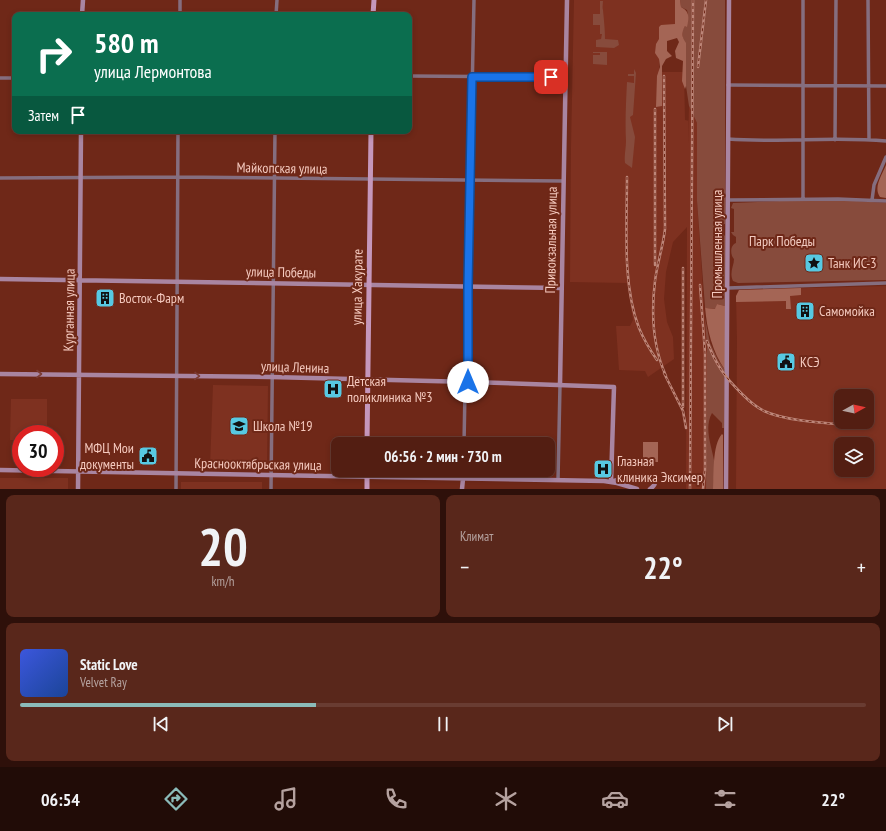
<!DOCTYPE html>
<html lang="ru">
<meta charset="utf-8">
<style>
body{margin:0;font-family:"PT Sans Narrow",sans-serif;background:#59271b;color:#f1f3f6;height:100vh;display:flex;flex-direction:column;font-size:15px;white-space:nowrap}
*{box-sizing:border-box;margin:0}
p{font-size:13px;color:#b5a29f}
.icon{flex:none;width:22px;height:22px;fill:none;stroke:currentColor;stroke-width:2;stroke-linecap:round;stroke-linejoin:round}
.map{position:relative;height:489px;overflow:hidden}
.drawer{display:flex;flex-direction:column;gap:6px;padding:6px;background:#2e100a;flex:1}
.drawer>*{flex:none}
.guide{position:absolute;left:12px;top:12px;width:400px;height:122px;border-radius:8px;box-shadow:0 2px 6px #0003,0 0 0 1px #693c32;background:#0b6e4f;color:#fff;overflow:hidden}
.needle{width:26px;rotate:82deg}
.controls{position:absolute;left:834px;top:389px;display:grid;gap:8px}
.controls a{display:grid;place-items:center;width:40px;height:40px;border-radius:8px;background:#531e12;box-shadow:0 2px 6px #0003,0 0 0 1px #693c32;font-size:20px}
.speed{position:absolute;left:12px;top:425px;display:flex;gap:8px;font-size:20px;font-weight:700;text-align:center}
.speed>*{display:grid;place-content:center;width:52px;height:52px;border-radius:50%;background:#531e12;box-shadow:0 2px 6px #0003,0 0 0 1px #693c32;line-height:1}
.speed .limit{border:6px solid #d22;background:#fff;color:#111}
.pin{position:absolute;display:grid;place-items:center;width:34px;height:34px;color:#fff;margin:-17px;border-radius:8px;box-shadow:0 2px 6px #0006}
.me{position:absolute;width:44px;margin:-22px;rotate:0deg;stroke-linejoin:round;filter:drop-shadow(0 0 3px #0008)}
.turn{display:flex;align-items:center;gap:14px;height:84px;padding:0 16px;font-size:18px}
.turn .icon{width:52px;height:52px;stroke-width:2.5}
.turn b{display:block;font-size:28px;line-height:34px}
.then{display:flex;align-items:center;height:38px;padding:0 16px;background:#0003;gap:8px;font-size:15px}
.big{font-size:30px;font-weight:800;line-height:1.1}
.drawer .widget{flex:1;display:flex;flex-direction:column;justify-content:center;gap:6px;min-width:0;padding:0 14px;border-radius:8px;background:#59271b}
.drawer .dial{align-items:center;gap:0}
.dial b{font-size:52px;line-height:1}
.song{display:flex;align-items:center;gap:12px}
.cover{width:48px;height:48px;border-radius:6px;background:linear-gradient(135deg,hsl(230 70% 55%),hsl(220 70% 35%))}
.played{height:4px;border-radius:2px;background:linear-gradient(90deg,#8bbbb9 35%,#693c32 35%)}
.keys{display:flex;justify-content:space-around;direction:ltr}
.heat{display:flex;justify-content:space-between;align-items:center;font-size:22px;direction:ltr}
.drawer .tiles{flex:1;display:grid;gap:6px;grid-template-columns:1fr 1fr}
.widget:last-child{grid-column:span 2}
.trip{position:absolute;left:331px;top:437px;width:224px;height:40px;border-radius:8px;background:#531e12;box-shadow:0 2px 6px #0003,0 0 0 1px #693c32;font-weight:800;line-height:40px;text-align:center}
.dock{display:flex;height:64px;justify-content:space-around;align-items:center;background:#210c07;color:#b5a29f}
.dock .icon{width:28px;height:28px}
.dock .active{color:#8bbbb9}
.dock b{font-size:18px;color:#f1f3f6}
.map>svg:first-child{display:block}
</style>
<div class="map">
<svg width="886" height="489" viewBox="0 0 886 489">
<rect width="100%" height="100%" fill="#6f2818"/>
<!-- built -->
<path fill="#7e3120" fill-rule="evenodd" d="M574,0H676L677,26L659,27V72H684L685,120L689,121L688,144L689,106L697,123V201L707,349L706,489H686L687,227L673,242L666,272L664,299L667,322L673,337L674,359L648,377L645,371L619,370L616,326H630L633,320L627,283L570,282L571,147Z
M886,286V489H736L737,339L736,296L739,290ZM841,396H867V422H841ZM841,444H867V470H841Z
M213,385L268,386L267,467H210Z
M11,399H47V434H21V440H10Z
M0,478H68V489H0Z
M181,482H262V489H181Z"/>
<!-- green -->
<path fill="#874b3c" d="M680,0H725V224H724V235L725,236V306L717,304L716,309L706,308L705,307L697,201V123L689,106L686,86V58L682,31L688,21V14L687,10L681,7Z
M600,1H603C603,4 602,7 603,10C604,21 605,29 605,39L618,40L619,45L614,48L596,47V40L601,39L602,34H600V25H593V14H600Z
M593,52H607V65L593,64V55H600V53H593Z
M634,69L636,73L633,115L630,117L635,137L632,168L625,163C624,155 626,149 626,141C625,122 626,102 627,82L634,83V76H628V74H634Z
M827,199L886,203V280L738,283L733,281C729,272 734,266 734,259C730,255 730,245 736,243V237L733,235L731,232H734V209L731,208L733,203Z
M705,318L710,343L718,360L725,370L724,428H722V423L712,413C704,428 711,444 714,460C715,469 714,480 713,489H706L707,349Z"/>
<!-- forest -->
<path fill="#a46555" d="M675,0H680L681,7C690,12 689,17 687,27L685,26C681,33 682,37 686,43V86L685,89L682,81L683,61L676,58L675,51L679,42L677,38L667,41V51L672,56L666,59L662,66V106L656,107L657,76L660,67L659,59L655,53L656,44L659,39V27L661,25L675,24Z
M886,165V198L880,197C873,187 882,175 886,165Z
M801,288V295L790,296L791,309H786V301L736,302V296L739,290Z
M717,304L725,306V370C712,351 707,330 705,307L706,308L715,309Z
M722,434L723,435V489H713C714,475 712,445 722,434Z
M643,442H658V462H643Z"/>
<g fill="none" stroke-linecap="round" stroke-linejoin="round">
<!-- street -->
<path stroke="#856e7f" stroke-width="3.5" d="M868,0L869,139
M180,15V0
M276,15L277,0
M409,76L565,77
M0,78H15
M728,85L886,86
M728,139C780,143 834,136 886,141
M835,140L836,0
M0,178L177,177L563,181
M803,199V0
M728,200L838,199L886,201
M872,200L874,185L886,157
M728,288L886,283
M464,444L465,390L468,382V286L474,0
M463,479V470
M558,480L560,385
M176,489L178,131
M271,489L275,131"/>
<!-- secondary -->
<path stroke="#a985a1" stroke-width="4.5" d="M82,15L83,0
M0,279L561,288
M0,374L271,377L471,382L614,387L611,482
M560,385L567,0
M0,470L604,481L617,483L637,489
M613,481C621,479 653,470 655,482C655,485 653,487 650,489
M78,489L81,131
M462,489L463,479
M726,489L729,0"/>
<!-- primary -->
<path stroke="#c597bb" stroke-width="5" d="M373,15L374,0
M367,444L371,131
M367,470V489"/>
<defs>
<path id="rail" d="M698,67L706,0
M664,76L665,229C663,247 657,264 655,281C651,313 653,347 666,376
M655,109V265
M627,177C627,224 622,284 639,328C644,340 650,350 657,360
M683,268V407
M700,285L705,353V470L703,489
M707,341C716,365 724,376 742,394C749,401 756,407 764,411C788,422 831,423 858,426
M664,373L683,411L686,428
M690,489L693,0"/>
</defs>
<!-- rail casing -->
<use href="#rail" stroke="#bd8679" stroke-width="2.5"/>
<!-- rail -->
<use href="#rail" stroke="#6f2818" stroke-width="1" stroke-dasharray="3" stroke-linecap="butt"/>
</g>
<!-- one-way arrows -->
<defs><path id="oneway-chevron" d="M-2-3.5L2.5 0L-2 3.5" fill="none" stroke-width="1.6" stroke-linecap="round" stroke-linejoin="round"/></defs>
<g stroke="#7b3b33">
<use href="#oneway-chevron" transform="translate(39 374)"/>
<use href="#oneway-chevron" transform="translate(197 376) rotate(1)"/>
</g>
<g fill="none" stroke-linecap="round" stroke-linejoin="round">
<defs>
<path id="route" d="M468,382V286L472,77H551"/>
</defs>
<!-- route casing -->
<use href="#route" stroke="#114b97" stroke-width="10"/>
<!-- route -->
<use href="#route" stroke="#1a73e8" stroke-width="7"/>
</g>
<!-- icons -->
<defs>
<symbol id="sight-square" viewBox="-11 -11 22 22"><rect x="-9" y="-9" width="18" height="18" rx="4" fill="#57c9e2" stroke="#6f2818"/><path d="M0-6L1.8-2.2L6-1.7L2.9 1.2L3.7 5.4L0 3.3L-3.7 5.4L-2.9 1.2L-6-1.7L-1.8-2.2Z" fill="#111"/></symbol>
<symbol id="building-square" viewBox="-11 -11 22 22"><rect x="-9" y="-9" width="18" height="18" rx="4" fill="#57c9e2" stroke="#6f2818"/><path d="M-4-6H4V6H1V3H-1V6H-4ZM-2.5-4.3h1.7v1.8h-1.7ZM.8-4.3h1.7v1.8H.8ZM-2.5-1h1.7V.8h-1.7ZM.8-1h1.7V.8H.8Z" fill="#111"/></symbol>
<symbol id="civic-square" viewBox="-11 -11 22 22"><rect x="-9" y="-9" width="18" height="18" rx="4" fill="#57c9e2" stroke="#6f2818"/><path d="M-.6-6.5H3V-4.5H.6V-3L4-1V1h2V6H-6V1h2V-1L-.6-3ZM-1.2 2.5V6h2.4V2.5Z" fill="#111"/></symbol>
<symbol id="hospital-square" viewBox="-11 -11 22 22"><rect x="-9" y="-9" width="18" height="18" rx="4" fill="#57c9e2" stroke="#6f2818"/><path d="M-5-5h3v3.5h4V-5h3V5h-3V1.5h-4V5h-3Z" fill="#111"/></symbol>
<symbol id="school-square" viewBox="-11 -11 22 22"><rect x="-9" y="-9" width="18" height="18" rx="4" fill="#57c9e2" stroke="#6f2818"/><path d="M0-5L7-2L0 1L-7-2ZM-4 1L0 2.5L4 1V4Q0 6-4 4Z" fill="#111"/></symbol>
</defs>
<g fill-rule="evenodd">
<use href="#sight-square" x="803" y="252" width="22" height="22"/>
<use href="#building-square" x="94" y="287" width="22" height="22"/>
<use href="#building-square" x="794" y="300" width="22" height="22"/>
<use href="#civic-square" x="775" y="351" width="22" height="22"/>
<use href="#hospital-square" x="322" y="378" width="22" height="22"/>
<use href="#school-square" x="228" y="415" width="22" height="22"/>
<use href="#civic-square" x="137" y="445" width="22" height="22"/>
<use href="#hospital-square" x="592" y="458" width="22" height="22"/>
</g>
<g text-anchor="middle" stroke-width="4" stroke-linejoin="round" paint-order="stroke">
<!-- street labels -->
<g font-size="14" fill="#f5cabf" stroke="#6f2818">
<text transform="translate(282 168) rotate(1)" y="5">Майкопская улица</text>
<text transform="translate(551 240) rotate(-89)" y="5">Привокзальная улица</text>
<text transform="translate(717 244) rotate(-90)" y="5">Промышленная улица</text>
<text transform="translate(281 272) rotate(1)" y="5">улица Победы</text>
<text transform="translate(357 287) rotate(-89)" y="5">улица Хакурате</text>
<text transform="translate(69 310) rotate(-89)" y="5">Курганная улица</text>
<text transform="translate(295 367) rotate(2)" y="5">улица Ленина</text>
<text transform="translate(258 464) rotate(1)" y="5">Краснооктябрьская улица</text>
</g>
<!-- park labels -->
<g font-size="14" fill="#f2cbc1" stroke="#6f2818">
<text x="782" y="246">Парк Победы</text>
</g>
<!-- poi labels -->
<g font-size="14" fill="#f5cabf" stroke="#6f2818" text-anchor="start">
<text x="828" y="268">Танк ИС-3</text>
<text x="119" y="303">Восток-Фарм</text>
<text x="819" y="316">Самомойка</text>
<text x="800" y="367">КСЭ</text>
<text x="347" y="386">Детская<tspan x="347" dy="16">поликлиника №3</tspan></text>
<text x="253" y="431">Школа №19</text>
<text x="134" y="453" text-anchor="end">МФЦ Мои<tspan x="134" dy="16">документы</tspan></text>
<text x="617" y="466">Глазная<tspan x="617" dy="16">клиника Эксимер</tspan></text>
</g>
</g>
</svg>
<div class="controls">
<a><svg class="needle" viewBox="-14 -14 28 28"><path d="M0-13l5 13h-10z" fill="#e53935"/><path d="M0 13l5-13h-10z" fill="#b5a29f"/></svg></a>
<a><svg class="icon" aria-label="layers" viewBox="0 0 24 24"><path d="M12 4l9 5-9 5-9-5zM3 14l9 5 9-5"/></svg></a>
</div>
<div class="speed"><div class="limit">30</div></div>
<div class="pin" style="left:551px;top:77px;background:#d93025"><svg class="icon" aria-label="arrive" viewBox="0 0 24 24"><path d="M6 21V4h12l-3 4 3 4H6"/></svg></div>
<svg class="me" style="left:468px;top:382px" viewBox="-20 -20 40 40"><circle r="19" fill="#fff"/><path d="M0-13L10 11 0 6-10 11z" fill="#1a73e8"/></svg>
<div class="trip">06:56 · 2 мин · 730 m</div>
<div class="guide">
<div class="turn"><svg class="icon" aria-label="right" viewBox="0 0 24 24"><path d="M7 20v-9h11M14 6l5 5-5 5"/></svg><div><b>580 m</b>улица Лермонтова</div></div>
<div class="then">Затем<svg class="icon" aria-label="arrive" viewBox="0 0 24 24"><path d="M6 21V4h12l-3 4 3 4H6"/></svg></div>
</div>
</div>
<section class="drawer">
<div class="tiles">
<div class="widget dial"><b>20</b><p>km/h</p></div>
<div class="widget"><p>Климат</p>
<div class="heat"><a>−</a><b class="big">22°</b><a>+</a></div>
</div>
<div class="widget">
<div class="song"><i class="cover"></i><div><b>Static Love</b><p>Velvet Ray</p></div></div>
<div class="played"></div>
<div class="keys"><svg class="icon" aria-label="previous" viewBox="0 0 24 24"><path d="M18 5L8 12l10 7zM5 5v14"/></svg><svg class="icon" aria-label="pause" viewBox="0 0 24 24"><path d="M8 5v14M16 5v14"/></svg><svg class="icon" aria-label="next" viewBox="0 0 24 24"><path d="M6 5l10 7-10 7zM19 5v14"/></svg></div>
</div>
</div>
</section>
<nav class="dock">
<b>06:54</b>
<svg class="icon active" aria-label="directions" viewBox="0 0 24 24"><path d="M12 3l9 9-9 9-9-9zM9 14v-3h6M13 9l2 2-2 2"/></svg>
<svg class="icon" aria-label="music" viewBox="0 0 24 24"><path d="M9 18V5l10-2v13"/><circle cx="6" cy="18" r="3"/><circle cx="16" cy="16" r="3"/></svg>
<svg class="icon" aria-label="phone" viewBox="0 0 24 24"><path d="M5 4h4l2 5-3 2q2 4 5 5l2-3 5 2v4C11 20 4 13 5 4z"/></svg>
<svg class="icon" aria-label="climate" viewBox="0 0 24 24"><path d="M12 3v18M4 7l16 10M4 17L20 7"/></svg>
<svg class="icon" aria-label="car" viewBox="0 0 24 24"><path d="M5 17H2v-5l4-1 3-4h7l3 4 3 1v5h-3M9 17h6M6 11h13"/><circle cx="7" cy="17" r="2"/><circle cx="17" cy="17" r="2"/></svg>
<svg class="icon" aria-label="filters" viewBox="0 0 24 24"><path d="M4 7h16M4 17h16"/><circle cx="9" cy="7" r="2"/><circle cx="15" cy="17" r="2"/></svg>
<b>22°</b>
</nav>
